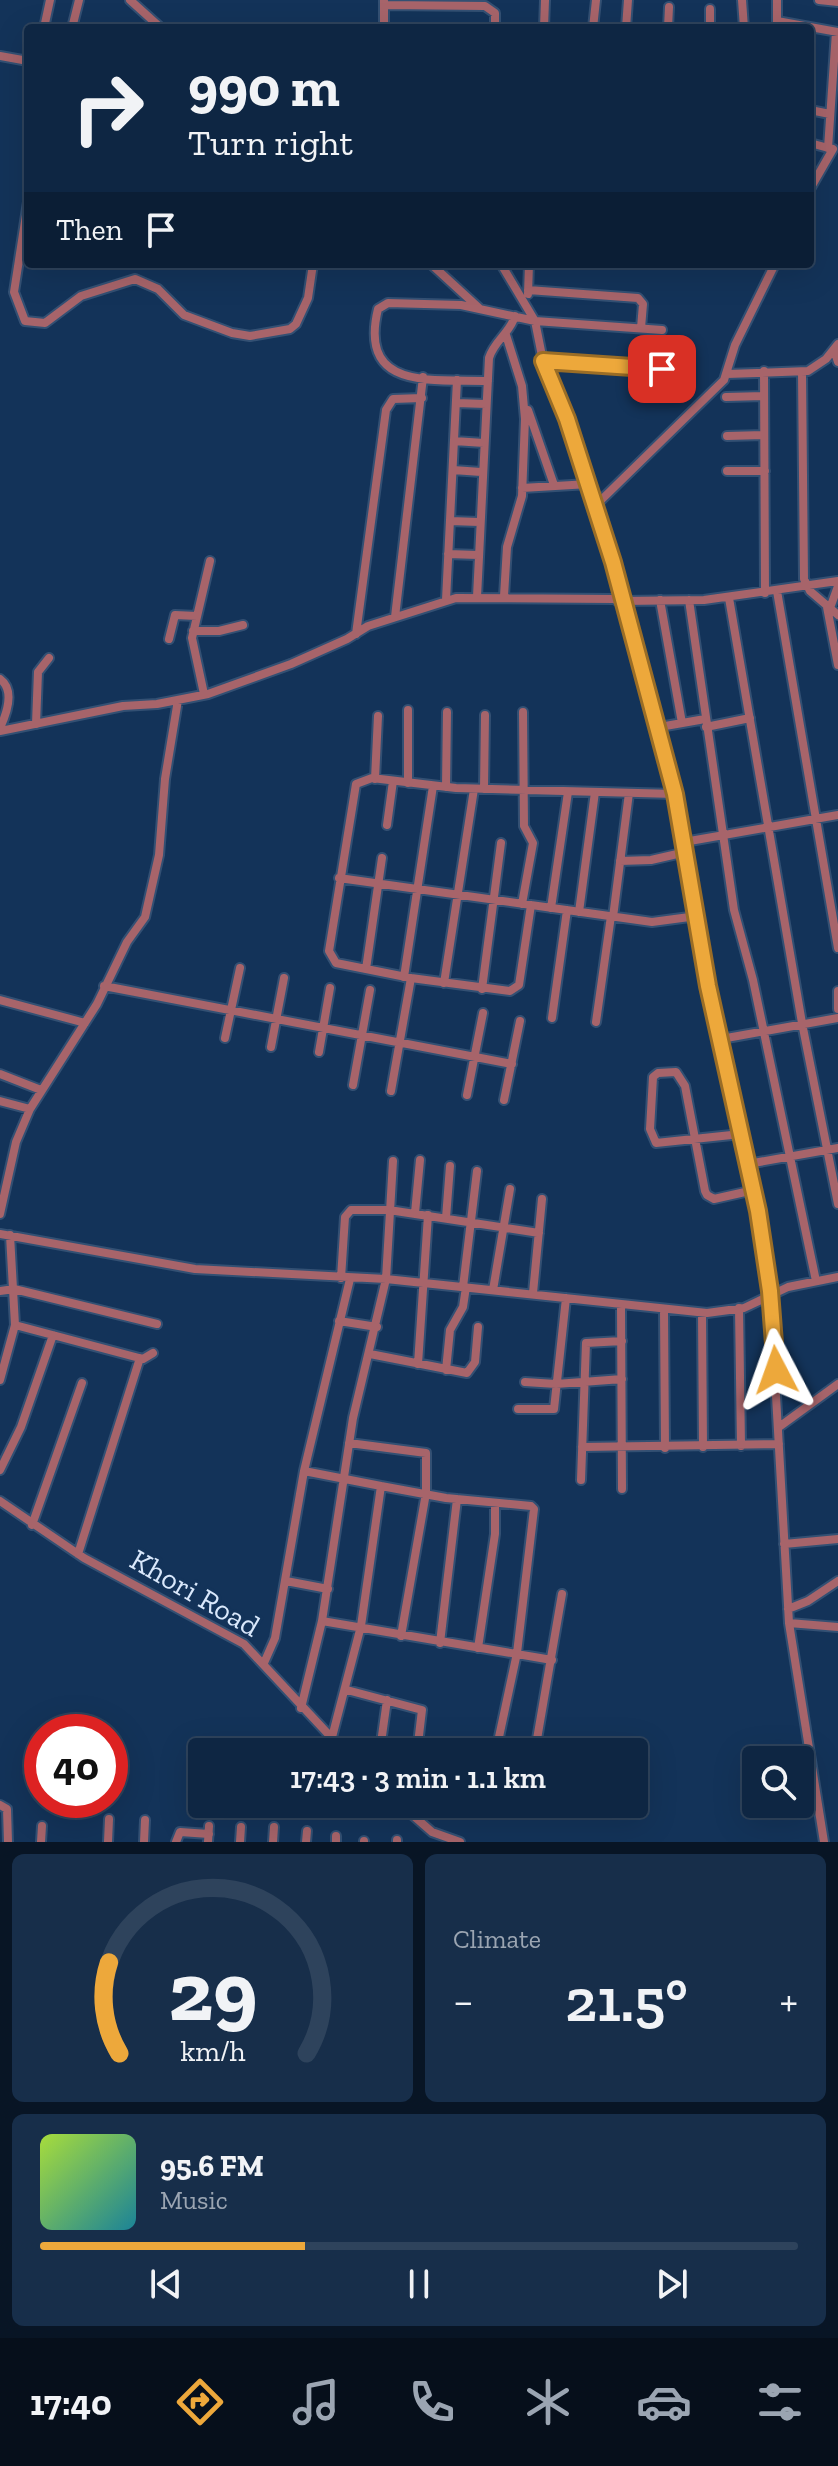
<!DOCTYPE html>
<meta charset="utf-8">
<style>
body{margin:0;font-family:"Zilla Slab",serif;background:#172e4a;color:#f1f3f6;height:100vh;display:flex;flex-direction:column;font-size:30px;white-space:nowrap}
*{box-sizing:border-box;margin:0}
p{font-size:26px;color:#9ba5b2}
.icon{flex:none;width:44px;height:44px;fill:none;stroke:currentColor;stroke-width:2;stroke-linecap:round;stroke-linejoin:round}
.map{position:relative;height:1842px;overflow:hidden}
.panel{display:flex;flex-direction:column;gap:12px;padding:12px;background:#081525;flex:1}
.panel>*{flex:none}
.guide{position:absolute;left:24px;top:24px;width:790px;height:244px;border-radius:8px;box-shadow:0 8px 32px #0002,0 0 0 2px #2e435c;background:#0e2643;color:#f1f3f6;overflow:hidden}
.tools{position:absolute;left:742px;top:1746px;display:grid;gap:16px}
.tools a{display:grid;place-items:center;width:72px;height:72px;border-radius:8px;background:#0e2643;box-shadow:0 8px 32px #0002,0 0 0 2px #2e435c;font-size:40px}
.speed{position:absolute;left:24px;top:1714px;display:flex;gap:16px;font-size:40px;font-weight:700;text-align:center}
.speed>*{display:grid;place-content:center;width:104px;height:104px;border-radius:50%;background:#0e2643;box-shadow:0 8px 32px #0002,0 0 0 2px #2e435c;line-height:1}
.speed .limit{border:12px solid #d22;background:#fff;color:#111}
.pin{position:absolute;display:grid;place-items:center;width:68px;height:68px;color:#fff;margin:-34px;border-radius:16px;box-shadow:0 4px 12px #0006}
.me{position:absolute;width:88px;margin:-44px;rotate:356deg;stroke-linejoin:round;filter:drop-shadow(0 0 6px #0008)}
.turn{display:flex;align-items:center;gap:28px;height:168px;padding:0 32px;font-size:36px}
.turn .icon{width:104px;height:104px;stroke-width:2.5}
.turn b{display:block;font-size:56px;line-height:68px}
.then{display:flex;align-items:center;height:76px;padding:0 32px;background:#0003;gap:16px;font-size:30px}
.big{font-size:60px;font-weight:600;line-height:1.1}
.panel .widget{flex:1;display:flex;flex-direction:column;justify-content:center;gap:12px;min-width:0;padding:0 28px;border-radius:12px;background:#172e4a}
.panel .dial{align-items:center;gap:0}
.dial svg{height:208px;overflow:visible;fill:none;stroke:#2e435c;stroke-width:7;stroke-linecap:round;text-anchor:middle}
.dial text{fill:#f1f3f6;stroke:none}
.song{display:flex;align-items:center;gap:24px}
.cover{width:96px;height:96px;border-radius:12px;background:linear-gradient(135deg,hsl(80 70% 55%),hsl(190 70% 35%))}
.played{height:8px;border-radius:4px;background:linear-gradient(90deg,#eda83b 35%,#2e435c 35%)}
.keys{display:flex;justify-content:space-around;direction:ltr}
.heat{display:flex;justify-content:space-between;align-items:center;font-size:44px;direction:ltr}
.panel .tiles{flex:1;display:grid;gap:12px;grid-template-columns:1fr 1fr}
.widget:last-child{grid-column:span 2}
.trip{position:absolute;left:188px;top:1738px;width:460px;height:80px;border-radius:8px;background:#0e2643;box-shadow:0 8px 32px #0002,0 0 0 2px #2e435c;font-weight:600;line-height:80px;text-align:center}
.dock{display:flex;height:128px;justify-content:space-around;align-items:center;background:#060f1b;color:#9ba5b2}
.dock .icon{width:56px;height:56px}
.dock .current{color:#eda83b}
.dock b{font-size:36px;color:#f1f3f6}
.map>svg:first-child{display:block}
</style>
<div class="map">
<svg width="838" height="1842" viewBox="0 0 838 1842">
<rect width="100%" height="100%" fill="#133359"/>
<g fill="none" stroke-linecap="round" stroke-linejoin="round">
<defs>
<path id="minor" d="M130,0L161,28
M742,0L744,28
M819,0L838,2
M384,5L485,6L495,13V28
M777,21L838,32
M44,28L50,0
M72,28L79,0
M384,28V1
M544,28L545,0
M593,28L596,0
M626,28L628,0
M668,28L669,7
M710,28V9
M777,28V0
M0,56L28,61
M810,110L830,114
M810,143L832,149
M828,148L836,32
M810,189L833,149
M28,202L14,292L25,321L45,323L81,296L135,279L158,289L184,315L232,333L250,336L290,329L296,324L308,298L313,264
M431,264L479,308
M501,264L535,321L543,361L586,476L621,601L704,600L838,581
M440,265L449,264
M528,290L638,298L643,304L641,328
M528,294L529,264
M834,350L838,362
M543,361L662,369
M764,371L765,593
M802,372L804,579L810,591L838,615
M727,374L808,371L826,359L838,344
M488,381C432,379 358,391 378,309L388,303L461,305L535,321L662,330
M726,397L764,396
M456,403L486,404
M528,410L554,485
M727,436L764,435
M454,441L484,443
M453,470L481,472
M727,471H765
M522,488L589,484
M594,507L724,380L735,345L775,264
M450,521L479,522
M448,554L478,555
M777,591L838,948
M504,596L507,547L522,496L525,419L522,386L506,335
M477,597L489,358C494,341 510,333 515,316
M729,598L802,1023L838,1204
M446,600L457,380
M660,600L682,723
M689,600L734,910L753,980L816,1281
M827,607L838,665
M830,608L838,586
M395,617L423,377
M193,631H219L243,625
M356,634L386,410L393,399L422,398
M169,639L175,615L197,616
M0,679C15,690 7,713 0,728
M204,694L192,638L210,561
M408,710V783
M36,724L38,672L49,658
M706,727L750,718
M654,728L705,719
M0,731L123,706L157,704L208,694L291,664L347,639L368,626L456,598L614,599L625,605L675,794L708,986L758,1211L770,1291L789,1623L824,1842
M375,779L378,716
M446,787L447,712
M484,789L485,715
M387,825L393,781
M684,842L838,815
M620,861L651,860L686,852
M339,878L652,922L697,916
M522,904L533,843L524,826L523,712
M531,905L519,985L510,991L411,978L336,963L329,951L356,784L372,778L456,788L675,794
M551,908L568,792
M579,912L595,792
M613,917L629,793
M366,969L382,858
M404,977L433,786
M444,983L474,789
M104,986L512,1064
M482,989L501,843
M838,991V1009
M0,1000L85,1023
M552,1018L567,910
M596,1022L611,916
M225,1038L240,968
M721,1039L838,1018
M271,1047L284,978
M319,1052L330,988
M0,1074L41,1090
M353,1085L370,990
M391,1091L411,978
M467,1095L483,1013
M504,1100L520,1021
M0,1101L30,1109
M741,1134L656,1143L650,1129L653,1077L658,1073L676,1072L685,1086L705,1191L707,1195L714,1199L754,1190
M748,1164L838,1148
M415,1213L420,1160
M0,1214L16,1142L30,1109L97,1004L127,942L145,917L159,855L165,779L178,700
M446,1218L450,1166
M0,1234L195,1269L386,1279L707,1313L744,1308L788,1287L838,1277
M341,1278L345,1217L351,1210H389L539,1233
M463,1287L477,1171
M493,1290L510,1189
M0,1291L14,1289L157,1324
M533,1293L542,1199
M621,1306L622,1489
M739,1308L741,1446
M664,1310L665,1448
M702,1313L703,1447
M339,1321L377,1327
M15,1325L143,1359L153,1353
M370,1354L467,1373L475,1362L478,1327
M418,1364L428,1215
M446,1370L450,1330L463,1307L466,1287
M0,1380L15,1325L10,1235
M525,1382L556,1384L622,1379
M518,1409H554L566,1298
M779,1427L838,1384
M349,1443L426,1453V1493L401,1636
M582,1447L779,1444
M0,1470L21,1427L53,1335
M304,1471L381,1486L361,1626L331,1741
M581,1480L586,1343L622,1341
M381,1486L446,1498L531,1506L534,1509L517,1653L499,1737L504,1747L527,1750L536,1745L562,1594
M0,1501L84,1558L244,1644L345,1752
M32,1525L82,1383
M784,1544L838,1539
M78,1554L140,1358
M286,1581L328,1589
M788,1609L808,1601L838,1581
M322,1621L552,1660
M789,1623L838,1627
M440,1643L457,1499
M478,1648L495,1534V1504
M264,1663L275,1638L304,1471L350,1279
M347,1690L422,1710L417,1752
M301,1708L322,1621L353,1418L386,1279L393,1161
M380,1750L387,1700
M400,1804L432,1832L460,1842
M0,1805L7,1809L8,1842
M41,1842L42,1826
M108,1842L109,1819
M144,1842L145,1820
M176,1842L180,1832L209,1834
M208,1842L209,1826
M240,1842L241,1827
M273,1842L274,1827
M306,1842L307,1831
M336,1842V1836
M364,1842V1841
M397,1842V1840"/>
</defs>
<!-- minor casing -->
<use href="#minor" stroke="#335073" stroke-width="12"/>
<!-- minor -->
<use href="#minor" stroke="#a7646a" stroke-width="8"/>
</g>
<g fill="none" stroke-linecap="round" stroke-linejoin="round">
<defs>
<path id="route" d="M662,369L543,361L567,419L613,562L675,794L708,986L758,1211L770,1291L776,1370"/>
</defs>
<!-- route casing -->
<use href="#route" stroke="#9a6d26" stroke-width="20"/>
<!-- route -->
<use href="#route" stroke="#eda83b" stroke-width="14"/>
</g>
<g text-anchor="middle" stroke-width="6" stroke-linejoin="round" paint-order="stroke">
<!-- street labels -->
<g font-size="30" fill="#d9e8fb" stroke="#133359">
<text transform="translate(195 1593) rotate(30)" y="10">Khori Road</text>
</g>
</g>
</svg>
<div class="tools">
<a><svg class="icon" aria-label="search" viewBox="0 0 24 24"><circle cx="10" cy="10" r="6"/><path d="M15 15l6 6"/></svg></a>
</div>
<div class="speed"><div class="limit">40</div></div>
<div class="pin" style="left:662px;top:369px;background:#d93025"><svg class="icon" aria-label="arrive" viewBox="0 0 24 24"><path d="M6 21V4h12l-3 4 3 4H6"/></svg></div>
<svg class="me" style="left:776px;top:1370px" viewBox="-20 -20 40 40"><path d="M0-17L14 15 0 8-14 15z" fill="#eda83b" stroke="#fff" stroke-width="4"/></svg>
<div class="trip">17:43 · 3 min · 1.1 km</div>
<div class="guide">
<div class="turn"><svg class="icon" aria-label="right" viewBox="0 0 24 24"><path d="M7 20v-9h11M14 6l5 5-5 5"/></svg><div><b>990 m</b>Turn right</div></div>
<div class="then">Then<svg class="icon" aria-label="arrive" viewBox="0 0 24 24"><path d="M6 21V4h12l-3 4 3 4H6"/></svg></div>
</div>
</div>
<section class="panel">
<div class="tiles">
<div class="widget dial"><svg viewBox="0 0 100 80">
<path d="M14 69A42 42 0 1 1 86 69"/>
<path d="M14 69A42 42 0 0 1 10 34" stroke="#eda83b"/>
<text x="50" y="56" font-size="32" font-weight="700">29</text>
<text x="50" y="72" font-size="11">km/h</text>
</svg></div>
<div class="widget"><p>Climate</p>
<div class="heat"><a>−</a><b class="big">21.5°</b><a>+</a></div>
</div>
<div class="widget">
<div class="song"><i class="cover"></i><div><b>95.6 FM</b><p>Music</p></div></div>
<div class="played"></div>
<div class="keys"><svg class="icon" aria-label="previous" viewBox="0 0 24 24"><path d="M18 5L8 12l10 7zM5 5v14"/></svg><svg class="icon" aria-label="pause" viewBox="0 0 24 24"><path d="M8 5v14M16 5v14"/></svg><svg class="icon" aria-label="next" viewBox="0 0 24 24"><path d="M6 5l10 7-10 7zM19 5v14"/></svg></div>
</div>
</div>
</section>
<nav class="dock">
<b>17:40</b>
<svg class="icon current" aria-label="directions" viewBox="0 0 24 24"><path d="M12 3l9 9-9 9-9-9zM9 14v-3h6M13 9l2 2-2 2"/></svg>
<svg class="icon" aria-label="music" viewBox="0 0 24 24"><path d="M9 18V5l10-2v13"/><circle cx="6" cy="18" r="3"/><circle cx="16" cy="16" r="3"/></svg>
<svg class="icon" aria-label="phone" viewBox="0 0 24 24"><path d="M5 4h4l2 5-3 2q2 4 5 5l2-3 5 2v4C11 20 4 13 5 4z"/></svg>
<svg class="icon" aria-label="climate" viewBox="0 0 24 24"><path d="M12 3v18M4 7l16 10M4 17L20 7"/></svg>
<svg class="icon" aria-label="car" viewBox="0 0 24 24"><path d="M5 17H2v-5l4-1 3-4h7l3 4 3 1v5h-3M9 17h6M6 11h13"/><circle cx="7" cy="17" r="2"/><circle cx="17" cy="17" r="2"/></svg>
<svg class="icon" aria-label="filters" viewBox="0 0 24 24"><path d="M4 7h16M4 17h16"/><circle cx="9" cy="7" r="2"/><circle cx="15" cy="17" r="2"/></svg>
</nav>
